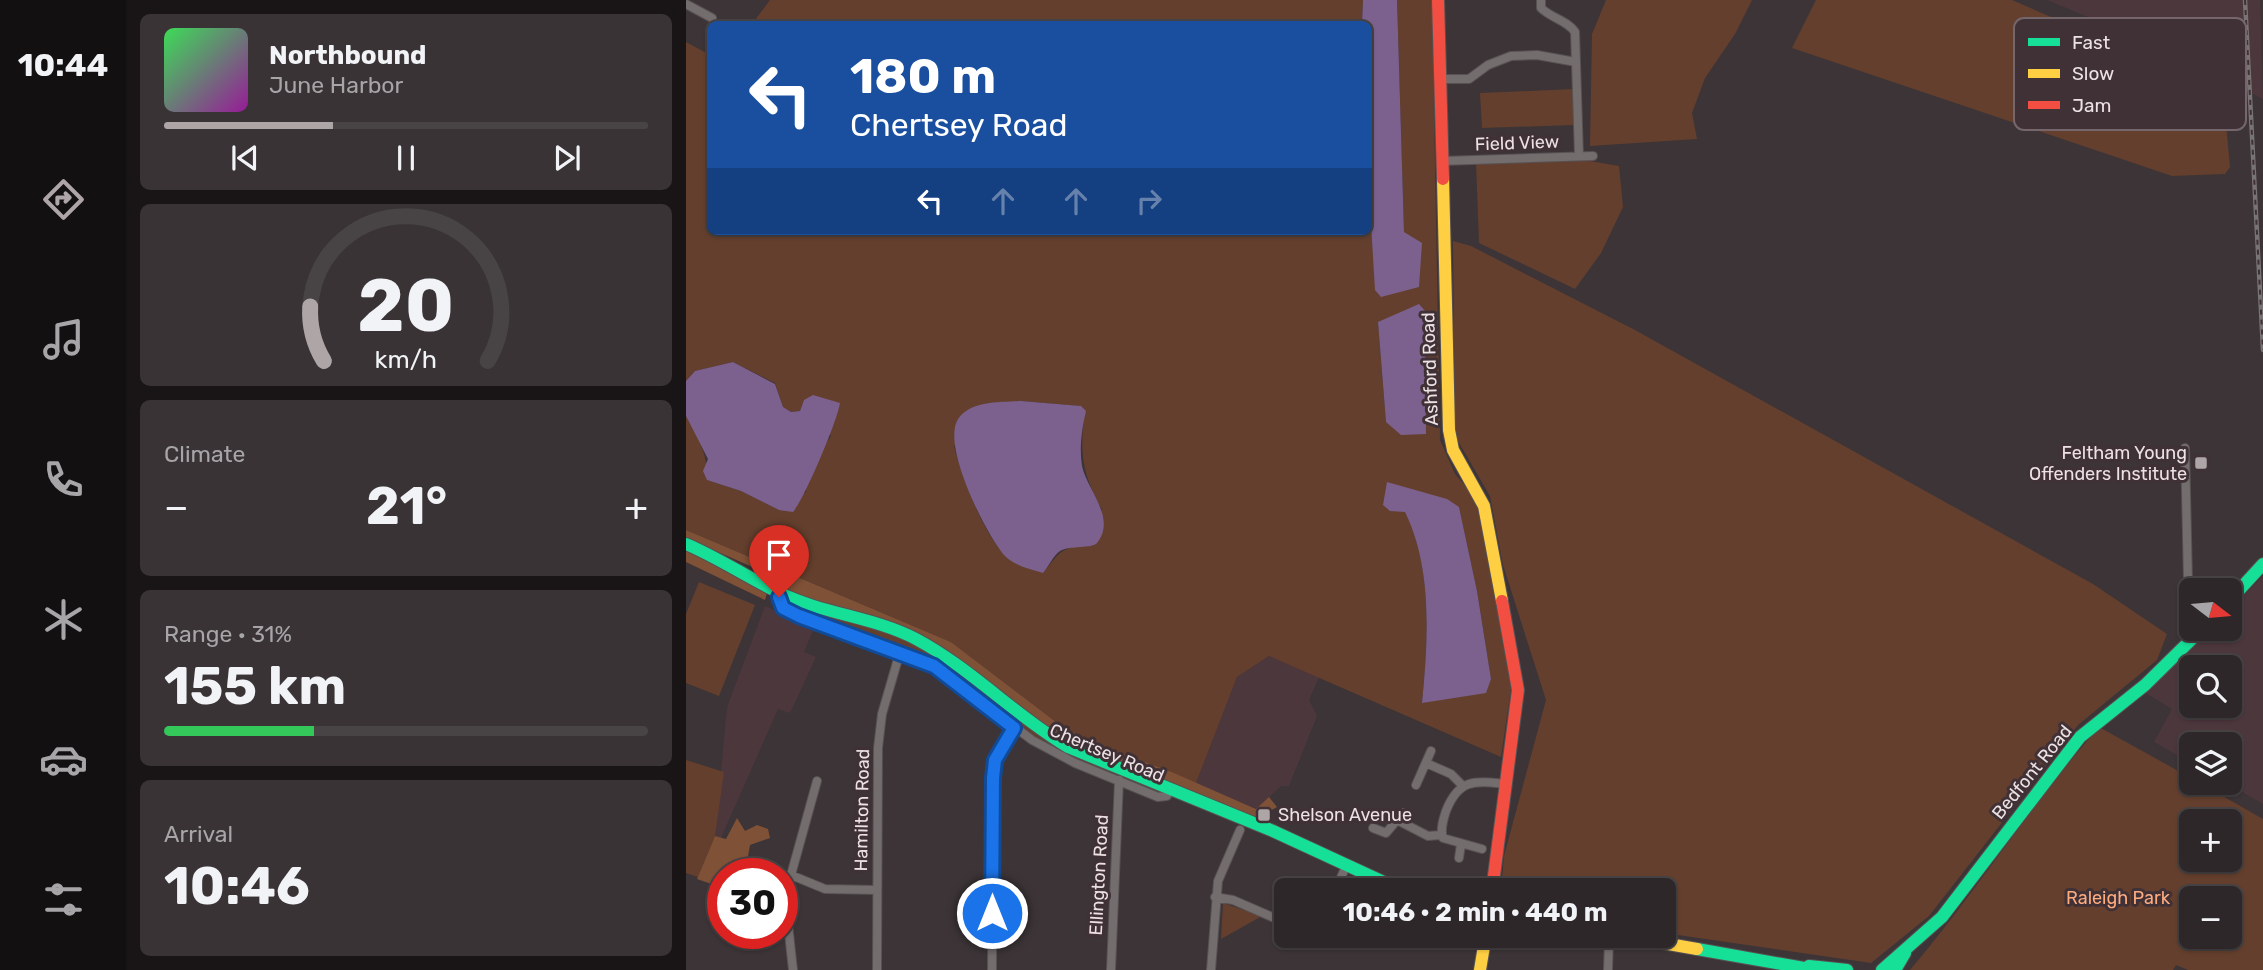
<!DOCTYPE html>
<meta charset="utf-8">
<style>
body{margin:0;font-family:Rubik,sans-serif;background:#393335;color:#f1f3f6;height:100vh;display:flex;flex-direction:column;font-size:26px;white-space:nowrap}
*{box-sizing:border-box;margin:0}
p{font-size:23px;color:#a7a5a8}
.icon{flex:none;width:38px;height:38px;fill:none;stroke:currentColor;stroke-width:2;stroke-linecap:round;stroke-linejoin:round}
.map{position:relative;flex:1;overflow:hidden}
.sheet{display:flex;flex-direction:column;gap:14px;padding:14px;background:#191517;width:560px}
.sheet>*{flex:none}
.guide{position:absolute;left:21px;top:21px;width:665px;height:214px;border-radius:10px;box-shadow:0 2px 5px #0004,0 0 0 2px #484446;background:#1a4fa0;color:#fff;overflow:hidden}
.needle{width:46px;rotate:106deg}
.buttons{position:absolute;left:1493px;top:578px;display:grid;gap:14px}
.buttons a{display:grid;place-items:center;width:63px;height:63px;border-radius:10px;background:#2d2729;box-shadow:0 2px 5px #0004,0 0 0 2px #484446;font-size:35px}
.speed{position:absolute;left:21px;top:858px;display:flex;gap:14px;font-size:35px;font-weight:700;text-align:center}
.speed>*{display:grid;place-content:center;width:91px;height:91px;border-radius:50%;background:#2d2729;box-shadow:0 2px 5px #0004,0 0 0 2px #484446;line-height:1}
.speed .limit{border:10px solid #d22;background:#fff;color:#111}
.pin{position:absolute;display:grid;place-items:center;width:60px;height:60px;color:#fff;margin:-72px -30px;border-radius:50% 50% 50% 0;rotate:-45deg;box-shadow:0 0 7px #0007}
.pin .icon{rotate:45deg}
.me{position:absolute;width:77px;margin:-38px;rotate:0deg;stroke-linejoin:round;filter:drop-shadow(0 0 5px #0008)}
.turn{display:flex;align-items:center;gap:24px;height:147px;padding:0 28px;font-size:32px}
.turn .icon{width:91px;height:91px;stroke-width:2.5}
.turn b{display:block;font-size:49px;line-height:60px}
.lanes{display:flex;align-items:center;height:66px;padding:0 28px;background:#0003;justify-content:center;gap:35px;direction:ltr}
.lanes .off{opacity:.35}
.big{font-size:52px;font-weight:700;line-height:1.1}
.sheet .card{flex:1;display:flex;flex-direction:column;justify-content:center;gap:10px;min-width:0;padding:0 24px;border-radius:10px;background:#393335}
.sheet .dial{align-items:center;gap:0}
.dial svg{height:182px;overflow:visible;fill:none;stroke:#484446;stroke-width:7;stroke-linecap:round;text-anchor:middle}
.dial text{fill:#f1f3f6;stroke:none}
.song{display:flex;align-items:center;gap:21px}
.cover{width:84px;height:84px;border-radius:10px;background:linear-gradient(135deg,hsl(130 70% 55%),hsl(300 70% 35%))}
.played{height:7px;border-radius:4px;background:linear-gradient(90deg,#aea5a7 35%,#484446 35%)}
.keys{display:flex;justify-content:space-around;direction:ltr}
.heat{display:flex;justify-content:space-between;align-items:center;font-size:38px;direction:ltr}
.charge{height:10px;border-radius:5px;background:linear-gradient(90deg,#34c759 31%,#484446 0)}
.trip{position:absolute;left:588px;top:878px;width:402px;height:70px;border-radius:10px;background:#2d2729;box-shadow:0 2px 5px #0004,0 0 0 2px #484446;font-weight:700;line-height:70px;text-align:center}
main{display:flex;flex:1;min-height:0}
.dock{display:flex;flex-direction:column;width:126px;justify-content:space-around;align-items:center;background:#121010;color:#a7a5a8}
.dock .icon{width:49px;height:49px}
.dock .active{color:#aea5a7}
.dock b{font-size:32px;color:#f1f3f6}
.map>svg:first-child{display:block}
</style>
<main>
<nav class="dock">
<b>10:44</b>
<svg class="icon active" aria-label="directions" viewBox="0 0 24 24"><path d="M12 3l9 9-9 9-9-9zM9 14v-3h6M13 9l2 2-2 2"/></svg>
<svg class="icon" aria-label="music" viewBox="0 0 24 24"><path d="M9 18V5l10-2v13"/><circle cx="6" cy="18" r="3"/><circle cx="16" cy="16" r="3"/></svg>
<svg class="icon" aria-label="phone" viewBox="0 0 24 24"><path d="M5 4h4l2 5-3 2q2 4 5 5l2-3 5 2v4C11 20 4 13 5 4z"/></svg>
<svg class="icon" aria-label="climate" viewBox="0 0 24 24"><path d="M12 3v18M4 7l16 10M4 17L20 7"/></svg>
<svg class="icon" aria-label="car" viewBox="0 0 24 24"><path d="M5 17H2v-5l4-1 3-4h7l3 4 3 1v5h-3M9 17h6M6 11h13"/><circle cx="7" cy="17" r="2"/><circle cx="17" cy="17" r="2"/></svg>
<svg class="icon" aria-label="filters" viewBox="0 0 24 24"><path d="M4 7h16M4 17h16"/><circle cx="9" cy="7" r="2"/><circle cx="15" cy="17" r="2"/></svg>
</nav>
<section class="sheet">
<div class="card">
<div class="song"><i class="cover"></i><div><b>Northbound</b><p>June Harbor</p></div></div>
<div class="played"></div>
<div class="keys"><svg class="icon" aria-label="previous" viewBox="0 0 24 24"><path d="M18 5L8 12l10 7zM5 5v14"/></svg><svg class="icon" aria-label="pause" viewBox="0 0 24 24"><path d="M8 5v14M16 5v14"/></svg><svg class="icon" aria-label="next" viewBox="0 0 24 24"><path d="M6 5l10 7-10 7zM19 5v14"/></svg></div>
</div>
<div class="card dial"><svg viewBox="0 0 100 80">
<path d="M14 69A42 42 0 1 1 86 69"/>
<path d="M14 69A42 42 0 0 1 8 45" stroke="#aea5a7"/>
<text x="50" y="56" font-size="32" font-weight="700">20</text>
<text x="50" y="72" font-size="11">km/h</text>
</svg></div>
<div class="card"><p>Climate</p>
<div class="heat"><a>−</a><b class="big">21°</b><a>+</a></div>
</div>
<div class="card"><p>Range · 31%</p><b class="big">155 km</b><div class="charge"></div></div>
<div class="card"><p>Arrival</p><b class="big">10:46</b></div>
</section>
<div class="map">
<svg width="1577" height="970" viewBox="0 0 1577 970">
<rect width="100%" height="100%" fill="#3c3437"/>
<!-- built -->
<path fill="#4c373d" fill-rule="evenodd" d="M1361,0H1574L1577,99L1460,41Z
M1577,576V804L1539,782H1544V744H1505V763L1468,742L1486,709L1458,692L1525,628H1544V610ZM1505,667H1544V705H1505Z
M79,606L128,628L118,652L130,657L104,713L92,709L35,838L29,836L41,707Z
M583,656L633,677L623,700L631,716L603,786H595L571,809L510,783L551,677Z"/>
<!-- green -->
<path fill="#643f2d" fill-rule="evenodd" d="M84,0H677L676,24H66Z
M711,0H746L754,440L769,474L788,496L796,524L825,689L815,757L583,656L551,677L510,783L406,742L374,725L265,642L0,530V416C12,439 22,453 21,480L55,491L93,510L120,492C121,473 134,452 145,436L118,400L114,411L105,412L97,407L89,383L47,362L9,371L0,381V42L24,55V231H682L683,174L685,207L718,232ZM739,311L740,434L700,422L692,322ZM335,401L394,406L399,411C393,451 396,474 416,510L407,546C377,544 374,552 357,573C346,568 326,563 318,554C296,531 276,477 268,446ZM773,507L791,591L805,679L736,703C742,641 747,568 719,511Z
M920,0H1066L1049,34L1019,78L1006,113L1011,139L904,146L906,34Z
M1130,0H1326L1537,92L1544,167L1539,174L1486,176L1106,48Z
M888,89L889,125L796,128L794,93Z
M898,160L933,166L937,207L915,253L889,289L793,243L790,162Z
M767,241L785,246L949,330L1407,584L1481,634L1471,660L1392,725L1243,916L1185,963L978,933V891H815L818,856L860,700L817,565L804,496L769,436Z
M13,582L69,605L33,696L0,683V614Z
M94,597L201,628L484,789L472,797L346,740L259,674L97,608Z
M1413,727L1505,778V782H1512L1577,819V970H1502L1490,965L1487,970H1224C1290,892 1345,805 1413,727ZM1505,821H1544V859H1505ZM1505,898H1544V936H1505Z
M0,760L38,772L29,836L12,877L0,873Z
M537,903L576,916L535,939Z"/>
<!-- forest -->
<path fill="#7f5137" d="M0,530L265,642L374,725L406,742L488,773L570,809L583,797L591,807L570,819L372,738L275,662L110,595L71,569L0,538Z
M0,549L84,582L79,600L0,562Z
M51,818L59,831L71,825L82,829L84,838L64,845L59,873H37V888L11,879L29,836L40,839Z"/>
<!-- water -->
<path fill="#7c618e" d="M677,0H711L718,232L736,243L733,287L695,297L689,290L682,174V24H676Z
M733,304L739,311L740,434L715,435L700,422L692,322Z
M47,362L89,384L97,407L105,412L114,411L118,400L127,395L154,403C151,422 118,500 107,512L93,510L55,491L21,480L17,471L22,459L0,416V381L9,371Z
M335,401L395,406L400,411C396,428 393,448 396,466C401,490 431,518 411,543C406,549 384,545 374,551C367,556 363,566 357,573C344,569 328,566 318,555C300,534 257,449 271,421C282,400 315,402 335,401Z
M701,482L761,499L773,507L791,591L805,679L800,693L736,703C742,641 747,569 719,512L704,511L697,505Z"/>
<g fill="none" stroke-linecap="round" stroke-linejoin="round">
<defs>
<path id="street" d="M855,0V8C865,18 882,21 889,32L893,156
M0,4L26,18
M754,79H783L802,65L825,56L851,55L890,62
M756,161L907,156
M1499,448L1503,625L1509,636
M95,594L94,605L113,616L235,660L259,674L346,740L389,763L472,797L481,796L484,789
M740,763L765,774L777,786
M730,785L745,751
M713,821L742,836L755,835
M687,828L700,833L717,813
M796,849L757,838C754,830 757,820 760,811C773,778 789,781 820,784
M773,858L775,844
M105,875L131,781
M649,891L661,864
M529,897L547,900L600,923
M107,970L99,897L105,875L139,889L191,890
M191,970L192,748L196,714L214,652
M306,970L307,778L309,760L328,728
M425,970L433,780
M525,970L532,881L554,830
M922,970L923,939"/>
<path id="fast" d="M0,544C33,558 62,578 94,593C137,614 188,617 230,639C286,669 328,715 382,747L587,831L717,891
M1544,600L1577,564
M1011,949L1129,970
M1123,966L1161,970
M1196,970L1256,917L1394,737L1459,685L1517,628
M1209,970L1219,953"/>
<path id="slow" d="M757,179L763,430L767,450L798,506L816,601
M780,936L799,940L794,970
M800,936L799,940L971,942L1011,949"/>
<path id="jam" d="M752,0L757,179
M806,891L832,690L816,601"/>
</defs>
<!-- street casing -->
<use href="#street" stroke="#585153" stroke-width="10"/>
<!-- fast casing -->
<use href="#fast" stroke="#585153" stroke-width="14"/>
<!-- slow casing -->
<use href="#slow" stroke="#585153" stroke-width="14"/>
<!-- jam casing -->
<use href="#jam" stroke="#585153" stroke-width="14"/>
<!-- street -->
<use href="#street" stroke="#736d6e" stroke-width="8"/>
<!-- fast -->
<use href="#fast" stroke="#16e098" stroke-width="12"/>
<!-- slow -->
<use href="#slow" stroke="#ffcf43" stroke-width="12"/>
<!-- jam -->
<use href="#jam" stroke="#f24e42" stroke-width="12"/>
<defs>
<path id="rail" d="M1559,0L1577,350"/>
</defs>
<!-- rail casing -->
<use href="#rail" stroke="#787374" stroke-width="4.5"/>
<!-- rail -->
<use href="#rail" stroke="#403136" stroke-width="2" stroke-dasharray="5" stroke-linecap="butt"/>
</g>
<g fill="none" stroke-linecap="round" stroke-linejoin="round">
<defs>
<path id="route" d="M93,597L97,608L113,616L248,666L328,728L309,760L307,778L306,913"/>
</defs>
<!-- route casing -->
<use href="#route" stroke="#114b97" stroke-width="18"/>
<!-- route -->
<use href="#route" stroke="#1a73e8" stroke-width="12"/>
</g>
<!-- markers -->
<g fill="#aea5a7" stroke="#403136" stroke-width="2.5">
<rect x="1508" y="456" width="14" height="14" rx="3.5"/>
<rect x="571" y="808" width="14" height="14" rx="3.5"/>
</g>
<g text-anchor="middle" stroke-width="6" stroke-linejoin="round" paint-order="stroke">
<!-- street labels -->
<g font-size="18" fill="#ece2e4" stroke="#403136">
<text transform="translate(831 143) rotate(-2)" y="6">Field View</text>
<text transform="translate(744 369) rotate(-92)" y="6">Ashford Road</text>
<text transform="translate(421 753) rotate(23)" y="6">Chertsey Road</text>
<text transform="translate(1346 772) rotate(-51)" y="6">Bedfont Road</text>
<text transform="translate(176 810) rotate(-89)" y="6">Hamilton Road</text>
<text transform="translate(413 875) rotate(-87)" y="6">Ellington Road</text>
</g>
<!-- poi labels -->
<g font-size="18" fill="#ece2e4" stroke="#403136" text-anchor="end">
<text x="1501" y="459">Feltham Young<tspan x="1501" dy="21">Offenders Institute</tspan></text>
<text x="592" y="821" text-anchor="start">Shelson Avenue</text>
</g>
<!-- park labels -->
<g font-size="18" fill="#fdab7f" stroke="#403136">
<text x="1432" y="904">Raleigh Park</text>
</g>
</g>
<!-- legend -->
<rect x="1328" y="18" width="232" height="112" rx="10" fill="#403136" stroke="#74666a" stroke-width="2"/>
<rect x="1342" y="38" width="32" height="8" fill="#16e098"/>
<rect x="1342" y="69" width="32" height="9" fill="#ffcf43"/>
<rect x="1342" y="101" width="32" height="8" fill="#f24e42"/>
<g font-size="19" fill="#ece2e4">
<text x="1386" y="49">Fast</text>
<text x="1386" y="80">Slow</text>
<text x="1386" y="112">Jam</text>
</g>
</svg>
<div class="buttons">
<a><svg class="needle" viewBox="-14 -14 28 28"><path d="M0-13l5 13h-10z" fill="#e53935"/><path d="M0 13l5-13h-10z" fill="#a7a5a8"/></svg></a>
<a><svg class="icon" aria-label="search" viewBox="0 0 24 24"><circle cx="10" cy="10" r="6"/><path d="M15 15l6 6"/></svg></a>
<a><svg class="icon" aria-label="layers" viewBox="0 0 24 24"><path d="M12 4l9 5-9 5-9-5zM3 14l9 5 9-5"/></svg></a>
<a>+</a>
<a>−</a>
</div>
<div class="speed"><div class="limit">30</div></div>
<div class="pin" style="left:93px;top:597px;background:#d93025"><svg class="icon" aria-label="arrive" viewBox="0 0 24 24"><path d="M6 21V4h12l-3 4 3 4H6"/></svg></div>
<svg class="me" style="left:306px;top:913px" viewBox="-20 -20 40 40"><circle r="17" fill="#1a73e8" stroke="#fff" stroke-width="3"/><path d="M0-11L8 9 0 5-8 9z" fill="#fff"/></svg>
<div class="trip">10:46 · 2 min · 440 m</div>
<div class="guide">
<div class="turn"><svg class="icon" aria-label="left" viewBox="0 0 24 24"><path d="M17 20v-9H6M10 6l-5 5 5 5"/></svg><div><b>180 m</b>Chertsey Road</div></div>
<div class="lanes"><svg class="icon" aria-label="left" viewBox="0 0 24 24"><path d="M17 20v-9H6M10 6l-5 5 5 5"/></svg><svg class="icon off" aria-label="ahead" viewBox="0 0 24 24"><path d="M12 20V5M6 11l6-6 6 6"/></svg><svg class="icon off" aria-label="ahead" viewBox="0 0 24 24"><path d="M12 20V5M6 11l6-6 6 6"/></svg><svg class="icon off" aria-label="right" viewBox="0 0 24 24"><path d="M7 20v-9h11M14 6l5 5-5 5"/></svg></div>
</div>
</div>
</main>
